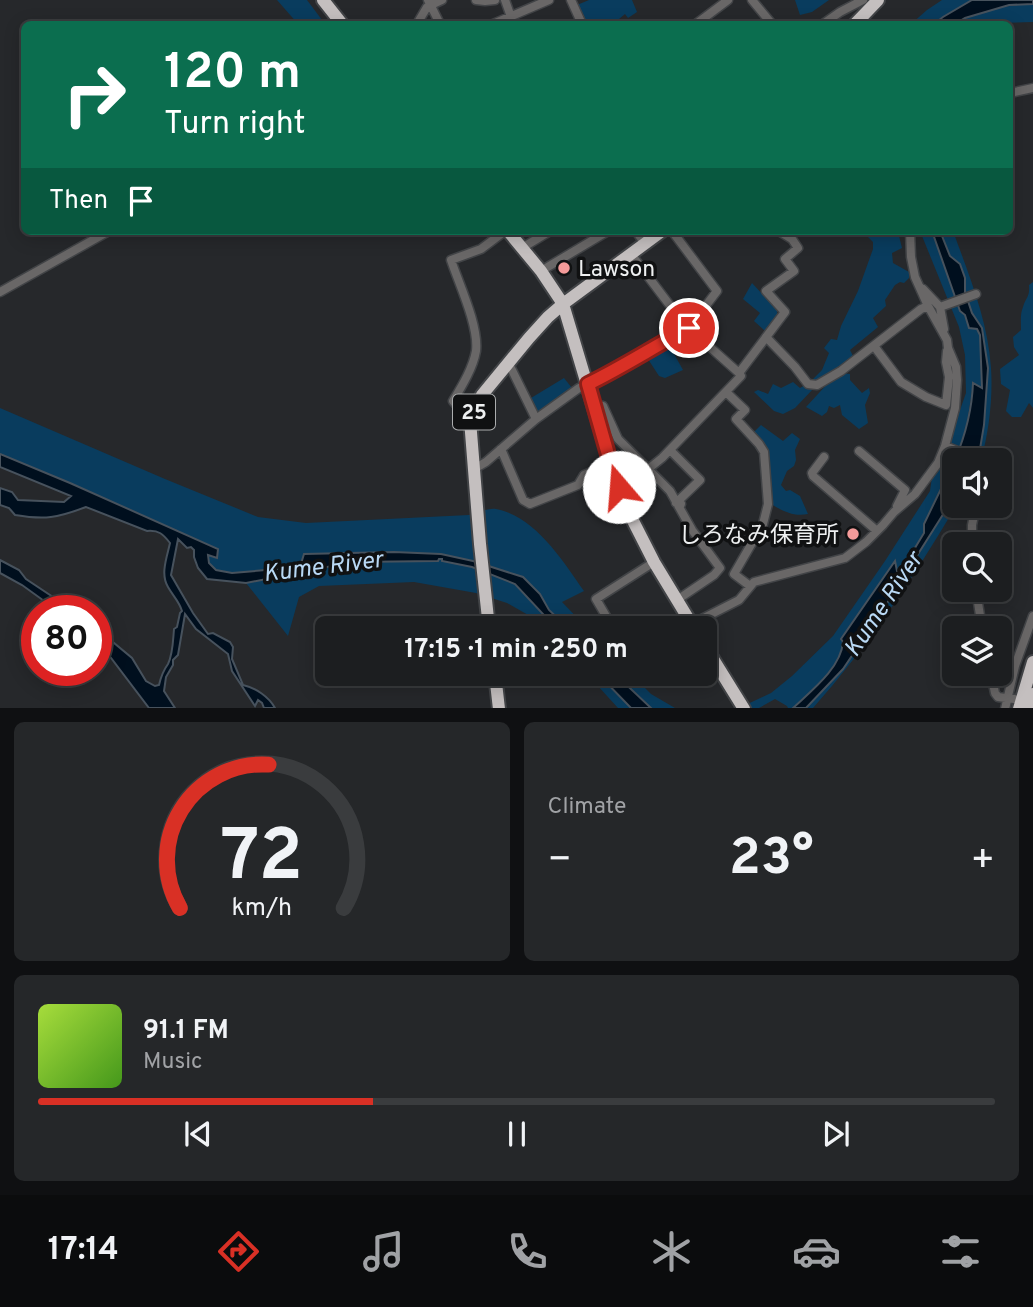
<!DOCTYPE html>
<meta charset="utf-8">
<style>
body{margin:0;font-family:Overpass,"Noto Sans JP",sans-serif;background:#252729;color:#f1f3f6;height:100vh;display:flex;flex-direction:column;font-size:26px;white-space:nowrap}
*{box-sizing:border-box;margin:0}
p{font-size:23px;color:#a0a2a5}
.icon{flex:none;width:38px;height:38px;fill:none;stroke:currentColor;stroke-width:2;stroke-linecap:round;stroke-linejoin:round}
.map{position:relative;height:708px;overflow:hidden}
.sheet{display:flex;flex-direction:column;gap:14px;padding:14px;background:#0f1012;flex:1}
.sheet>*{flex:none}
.top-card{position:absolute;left:21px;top:21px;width:992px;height:214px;border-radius:10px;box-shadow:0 4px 18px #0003,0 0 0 2px #3a3c3e;background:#0b6e4f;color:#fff;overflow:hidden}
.controls{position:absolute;left:942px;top:448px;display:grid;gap:14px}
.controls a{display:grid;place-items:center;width:70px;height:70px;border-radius:10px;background:#1c1e20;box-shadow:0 4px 18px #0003,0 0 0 2px #3a3c3e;font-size:35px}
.speed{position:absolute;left:21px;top:595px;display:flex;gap:14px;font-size:35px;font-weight:700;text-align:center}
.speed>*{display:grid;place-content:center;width:91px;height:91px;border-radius:50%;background:#1c1e20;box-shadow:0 4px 18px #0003,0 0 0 2px #3a3c3e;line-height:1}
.speed .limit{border:10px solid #d22;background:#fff;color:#111}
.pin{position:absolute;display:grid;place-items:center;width:60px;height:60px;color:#fff;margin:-30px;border:4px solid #fff;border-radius:50%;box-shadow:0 2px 7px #0007}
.me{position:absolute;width:77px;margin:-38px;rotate:342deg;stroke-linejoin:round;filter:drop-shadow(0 0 5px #0008)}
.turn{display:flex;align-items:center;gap:24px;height:147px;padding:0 28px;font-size:32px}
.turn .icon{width:91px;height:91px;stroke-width:2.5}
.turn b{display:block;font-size:49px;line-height:60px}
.then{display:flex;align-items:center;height:66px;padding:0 28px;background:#0003;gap:14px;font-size:26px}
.big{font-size:52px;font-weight:700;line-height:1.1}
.sheet .card{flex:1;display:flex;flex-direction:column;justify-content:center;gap:10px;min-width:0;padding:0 24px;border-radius:10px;background:#252729}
.sheet .dial{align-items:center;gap:0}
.dial svg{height:182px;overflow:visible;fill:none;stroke:#3a3c3e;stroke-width:7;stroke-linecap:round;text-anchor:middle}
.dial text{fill:#f1f3f6;stroke:none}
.song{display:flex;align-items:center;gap:21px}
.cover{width:84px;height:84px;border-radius:10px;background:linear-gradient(135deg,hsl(80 70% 55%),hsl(100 70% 35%))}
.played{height:7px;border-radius:4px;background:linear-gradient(90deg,#d93025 35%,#3a3c3e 35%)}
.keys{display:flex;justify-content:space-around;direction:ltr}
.heat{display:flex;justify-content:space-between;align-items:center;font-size:38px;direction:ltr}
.sheet .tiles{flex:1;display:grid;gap:14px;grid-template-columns:1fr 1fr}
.card:last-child{grid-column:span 2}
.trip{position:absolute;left:315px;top:616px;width:402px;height:70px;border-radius:10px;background:#1c1e20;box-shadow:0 4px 18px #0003,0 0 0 2px #3a3c3e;font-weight:700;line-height:70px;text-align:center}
.dock{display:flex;height:112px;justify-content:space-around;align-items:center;background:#0b0c0d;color:#a0a2a5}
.dock .icon{width:49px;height:49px}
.dock .current{color:#d93025}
.dock b{font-size:32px;color:#f1f3f6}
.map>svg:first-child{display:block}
</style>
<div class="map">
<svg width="1033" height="709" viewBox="0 0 1033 709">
<rect width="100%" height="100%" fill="#26282b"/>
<!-- green -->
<path fill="#093c5e" d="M277,0H307L325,24H298Z
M589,0H632L637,12L628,18L625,14L613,24H589L582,17L577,5Z
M795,0H829L812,12L800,15Z
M942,0H972L943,17L934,24H911L927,10Z
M1033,4V22L1000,23L994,24H955C977,9 1007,5 1033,4Z
M870,231H887L889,237L899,236L902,248L892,253L893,263L909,272V278L904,283L900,282L895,285L885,300L886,306L873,318L878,327L850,350L854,358L839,369L815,382L813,379L822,370L829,353L824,348L831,339L837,340L841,326L858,291L873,249V242L868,237Z
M920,231H932L960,311L965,315L969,328L977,329L980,334L982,389L973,384L965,437L924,523C925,543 907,562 897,578L894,562L841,639L843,642C841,668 811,691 793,708H788L787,706L775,699L759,708L737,709L771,693L792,676L833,636L885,561L930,491L932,477L945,453L966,393L965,355L959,327Z
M940,231H953C969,275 988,321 991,368C993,397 989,432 981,460H975L984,425L982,329L972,313L965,292V278L950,256Z
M1033,282V408L1029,403L1021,417H1012L1006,411L1010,390L1001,384L1000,369L1019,355L1014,347L1013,337L1021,330C1021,322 1020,314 1023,307C1026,297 1030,297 1029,285Z
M752,283L777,310V315L765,331L754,321L760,313L743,299Z
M668,343L683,370L665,378L659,376L646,356Z
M842,373L850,374V380L862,393L869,388L870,393L865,405L868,423L859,429L842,415L840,405L834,408L829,406L827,412L822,416L806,407L830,381Z
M564,378L572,388V390L536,414L530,402L531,398Z
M793,382L800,388L805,385L814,388L795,408L783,414L774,411L754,392L758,390L768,394L773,384L781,388Z
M0,408L165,479L258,517L306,523L469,515C477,513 488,508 496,509C535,516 563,561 584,591L562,602L587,628H568L549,610L540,594L523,577L474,561L441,554L394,552L300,567L232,573L216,570L209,563L207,554L218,549L70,483L0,454Z
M761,425L783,441L792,433L800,439L795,450L796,460L794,466L787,471L781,485L786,491L790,490L800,496L808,514C793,517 783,511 771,504C771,477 763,458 753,433Z
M954,497V506H956C914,577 868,646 813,708L806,709L843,669L884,608Z
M439,559L472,567L515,584L556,628H544L537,620L507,603L476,593L414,582L319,586L299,597L288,636L246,583L352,562L438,561Z
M587,674H598L631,708H618Z
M615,674H631L651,694L675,708H651Z"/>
<!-- water -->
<path fill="#000f1e" stroke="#47525d" stroke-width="2" d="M972,0H1033V4L1009,5L965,18L955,24H934L943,17Z
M932,231H940L950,256L960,264L965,278V292L972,313L982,328L988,368L984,425L980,449L975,460H955C965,436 972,410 973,383L982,388L980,335L977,329L969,328L965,315L960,311Z
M0,454L70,483L218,549L217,558L208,555L209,563L216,570L232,573L300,567L304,554L394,552L441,554L473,561L523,577L540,594L549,610L568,628H556L515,584L472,567L442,561V559H439L438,561L352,562L246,583L207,579L198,568L194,557V550L191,547L187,548L178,539L171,575L193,613L208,634L213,633L230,642L233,647L232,659L243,685C256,688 269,697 275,708H264L262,703L258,700L255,706L232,671L228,654L196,629L185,614L178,655L173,660V665L166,677L164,691L175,708H149L111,658L96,644V628L132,658L146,681L155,686L159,685C161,676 163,671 168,664C173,654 173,640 174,629L177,627L180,613L182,611C179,601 173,596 168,587C160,574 167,557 170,543C163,534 159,530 147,531L86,507C57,518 45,520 15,515L9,508L0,505V488L12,492L18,500L64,502L71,496L0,467Z
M954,462V497L884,608L843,669L806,708H793C811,691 841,668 843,642L841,639L895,561L898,576L924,533V524Z
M0,560L19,570L26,579L74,611H58L22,585L0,573Z
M598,674H615L651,708H631Z"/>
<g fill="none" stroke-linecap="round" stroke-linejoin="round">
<defs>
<path id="minor" d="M428,0L440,24
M476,0L485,1L495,0
M505,0L511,17
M571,0L581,22L576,24
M752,0L772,24
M417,24L427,7L442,0
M493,24L549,0
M696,24L728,0
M823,24L840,12L863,0
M1010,93L1033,88
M636,231L645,244
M522,248L550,231
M631,254L684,324L739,373
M541,271L608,231
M923,289L940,307L944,329
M0,292L109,231
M940,307L976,294
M766,337L795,367L808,384L817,385L841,371L921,309L928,306
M874,346L901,382L926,397L946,405L949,377L946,362L947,351
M508,362L536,419
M726,392L745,410L736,419L759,444L764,452L768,504L763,524L734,574L750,586
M594,405L603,406L618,439L670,491L692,530L720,568L714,575L677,600
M470,420L453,401C462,386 473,368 476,351C479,326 459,284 451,260L481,249L505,231
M945,446L980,460
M501,449L523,500L530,504L578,485L584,475L603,467L611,465
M670,450L700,480L676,503L681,504
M859,451L905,490L897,506
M824,457L812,473L813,476L877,531
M474,469L486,462L536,419L579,388L623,367L661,343L689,328L717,291L672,231
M647,470L662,458L741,376L739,373L785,312L766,291L794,271L785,259L798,248L792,239L779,231
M972,544V525L976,506
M976,590L982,628
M692,624L739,600L754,582L845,558L866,542L883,525L894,512L915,494L938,463L945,446L955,408L957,380L956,367L948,348L947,340L928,306L915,277L911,257L910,231
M613,628L596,599L654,562
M666,628L687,616
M991,674L995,693L998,697L1014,699
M1005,709L1015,666L1033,616"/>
<path id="highway" d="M323,0L342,24
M855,24L878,0
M508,231L541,271L563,304L611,465L625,505L654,562L694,628
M489,628L480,544L470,420L482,395L529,338L548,317L563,304L662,231
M705,646L744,709
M495,674L499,709
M1019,709L1033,662
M1029,709L1033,694"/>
</defs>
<!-- minor casing -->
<use href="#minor" stroke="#424447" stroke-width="11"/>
<!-- highway casing -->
<use href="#highway" stroke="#424447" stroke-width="16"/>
<!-- minor -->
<use href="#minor" stroke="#696767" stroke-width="8"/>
<!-- highway -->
<use href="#highway" stroke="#c4bfbf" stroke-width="12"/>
</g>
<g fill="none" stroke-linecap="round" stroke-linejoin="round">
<defs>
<path id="route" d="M619,487L611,465L588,384C623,367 655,346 689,328"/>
</defs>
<!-- route casing -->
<use href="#route" stroke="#8d1f18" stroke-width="18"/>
<!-- route -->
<use href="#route" stroke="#d93025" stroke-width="12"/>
</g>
<!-- markers -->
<g fill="#f59b9a" stroke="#101112" stroke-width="2.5">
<circle cx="564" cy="268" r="7"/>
<circle cx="853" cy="534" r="7"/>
</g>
<g text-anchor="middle" stroke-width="7" stroke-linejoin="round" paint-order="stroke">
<!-- shield labels -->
<rect fill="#101112" stroke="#abadae" stroke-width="2" x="453" y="394.5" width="42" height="35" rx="5"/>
<g font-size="21" font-weight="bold" fill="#eef0f1">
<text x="474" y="419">25</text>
</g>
<!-- poi labels -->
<g font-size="23" fill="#eef0f1" stroke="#101112" text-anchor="start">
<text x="578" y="276">Lawson</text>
<text x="839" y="542" text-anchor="end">しろなみ保育所</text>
</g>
<!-- water labels -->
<g font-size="24" font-style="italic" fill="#b9d9f5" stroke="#101112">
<text transform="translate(323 566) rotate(-7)" y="8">Kume River</text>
<text transform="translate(883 604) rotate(-56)" y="8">Kume River</text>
</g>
</g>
</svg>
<div class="controls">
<a><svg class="icon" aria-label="sound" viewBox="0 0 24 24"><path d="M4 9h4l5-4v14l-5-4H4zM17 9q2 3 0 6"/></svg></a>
<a><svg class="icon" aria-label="search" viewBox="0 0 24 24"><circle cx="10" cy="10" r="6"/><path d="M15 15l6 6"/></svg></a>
<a><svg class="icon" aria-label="layers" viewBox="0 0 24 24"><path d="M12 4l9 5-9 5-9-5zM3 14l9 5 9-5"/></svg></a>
</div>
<div class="speed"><div class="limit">80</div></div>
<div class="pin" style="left:689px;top:328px;background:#d93025"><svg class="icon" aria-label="arrive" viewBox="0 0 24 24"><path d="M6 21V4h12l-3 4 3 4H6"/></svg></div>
<svg class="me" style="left:619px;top:487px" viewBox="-20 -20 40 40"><circle r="19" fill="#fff"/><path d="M0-13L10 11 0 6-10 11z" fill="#d93025"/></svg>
<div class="trip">17:15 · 1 min · 250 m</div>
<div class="top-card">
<div class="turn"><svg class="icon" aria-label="right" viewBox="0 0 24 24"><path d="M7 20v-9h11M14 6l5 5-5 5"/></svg><div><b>120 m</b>Turn right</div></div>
<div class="then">Then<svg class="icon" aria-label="arrive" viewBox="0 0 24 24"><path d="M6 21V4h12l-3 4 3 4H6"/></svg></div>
</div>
</div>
<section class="sheet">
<div class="tiles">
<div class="card dial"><svg viewBox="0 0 100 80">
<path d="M14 69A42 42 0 1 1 86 69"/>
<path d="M14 69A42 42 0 0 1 53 6" stroke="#d93025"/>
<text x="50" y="56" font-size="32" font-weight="700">72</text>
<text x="50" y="72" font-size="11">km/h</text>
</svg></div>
<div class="card"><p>Climate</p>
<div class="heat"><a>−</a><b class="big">23°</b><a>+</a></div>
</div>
<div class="card">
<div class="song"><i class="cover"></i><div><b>91.1 FM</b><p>Music</p></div></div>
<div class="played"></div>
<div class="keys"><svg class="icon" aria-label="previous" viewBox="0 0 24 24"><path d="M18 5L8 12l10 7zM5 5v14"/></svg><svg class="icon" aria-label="pause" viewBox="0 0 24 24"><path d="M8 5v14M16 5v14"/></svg><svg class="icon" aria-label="next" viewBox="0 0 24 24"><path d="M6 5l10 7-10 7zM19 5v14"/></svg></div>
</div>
</div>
</section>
<nav class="dock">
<b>17:14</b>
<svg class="icon current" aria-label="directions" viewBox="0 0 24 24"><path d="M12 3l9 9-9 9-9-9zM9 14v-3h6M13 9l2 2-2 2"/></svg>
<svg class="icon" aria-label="music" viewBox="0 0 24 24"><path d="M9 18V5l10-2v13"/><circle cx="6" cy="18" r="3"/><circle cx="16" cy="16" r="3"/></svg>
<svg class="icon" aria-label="phone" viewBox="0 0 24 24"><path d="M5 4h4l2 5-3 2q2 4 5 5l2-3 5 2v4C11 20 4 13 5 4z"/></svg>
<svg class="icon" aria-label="climate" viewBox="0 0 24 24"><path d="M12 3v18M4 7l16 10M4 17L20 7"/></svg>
<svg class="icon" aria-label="car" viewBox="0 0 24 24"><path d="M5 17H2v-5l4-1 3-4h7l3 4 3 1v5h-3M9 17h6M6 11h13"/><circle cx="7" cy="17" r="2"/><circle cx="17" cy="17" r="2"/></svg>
<svg class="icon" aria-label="filters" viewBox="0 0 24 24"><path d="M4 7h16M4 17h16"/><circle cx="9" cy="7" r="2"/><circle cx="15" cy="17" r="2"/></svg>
</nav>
